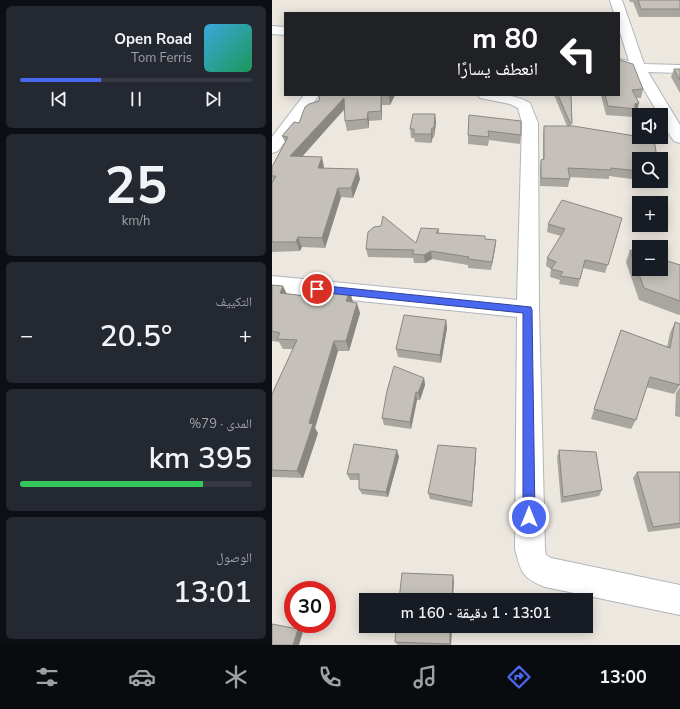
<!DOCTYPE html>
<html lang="ar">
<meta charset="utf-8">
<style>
body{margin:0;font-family:"Nunito Sans","Noto Naskh Arabic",sans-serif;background:#242831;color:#f1f3f6;direction:rtl;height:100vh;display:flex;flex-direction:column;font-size:15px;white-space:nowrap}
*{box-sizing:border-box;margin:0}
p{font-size:13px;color:#9ea1a6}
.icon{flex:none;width:22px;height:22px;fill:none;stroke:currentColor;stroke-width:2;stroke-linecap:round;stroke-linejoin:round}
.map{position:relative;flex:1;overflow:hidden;direction:ltr}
.side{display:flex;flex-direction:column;gap:6px;padding:6px;background:#0d0f14;width:272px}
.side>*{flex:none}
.top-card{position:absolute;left:12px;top:12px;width:336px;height:84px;border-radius:0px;box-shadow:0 2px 10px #0003;direction:rtl;background:#202124;color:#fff;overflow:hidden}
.buttons{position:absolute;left:360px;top:108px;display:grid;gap:8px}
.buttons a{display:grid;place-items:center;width:36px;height:36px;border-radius:0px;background:#171b24;box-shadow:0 2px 10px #0003;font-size:20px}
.speed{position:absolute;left:12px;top:581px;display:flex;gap:8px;font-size:20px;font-weight:700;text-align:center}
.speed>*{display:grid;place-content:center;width:52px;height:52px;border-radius:50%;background:#171b24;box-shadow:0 2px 10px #0003;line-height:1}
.speed .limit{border:6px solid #d22;background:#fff;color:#111}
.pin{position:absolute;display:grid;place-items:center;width:34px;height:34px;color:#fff;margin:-17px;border:2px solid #fff;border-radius:50%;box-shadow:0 1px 4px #0007}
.me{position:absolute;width:44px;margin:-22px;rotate:0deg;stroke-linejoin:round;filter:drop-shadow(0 0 3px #0008)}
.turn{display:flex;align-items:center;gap:14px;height:84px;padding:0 16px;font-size:18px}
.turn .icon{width:52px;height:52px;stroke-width:2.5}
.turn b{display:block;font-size:28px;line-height:34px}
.big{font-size:30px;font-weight:600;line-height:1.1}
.side .widget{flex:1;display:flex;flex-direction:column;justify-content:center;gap:6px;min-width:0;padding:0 14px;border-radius:6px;background:#242831}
.side .dial{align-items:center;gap:0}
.dial b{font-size:52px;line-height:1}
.song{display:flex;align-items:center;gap:12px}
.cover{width:48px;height:48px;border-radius:6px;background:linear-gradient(135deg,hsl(200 70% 55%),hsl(150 70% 35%))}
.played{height:4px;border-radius:2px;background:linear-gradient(90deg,#4a67ef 35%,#363941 35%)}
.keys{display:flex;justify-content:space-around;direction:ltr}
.heat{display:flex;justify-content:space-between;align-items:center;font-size:22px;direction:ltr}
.charge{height:6px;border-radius:3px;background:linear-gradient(90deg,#34c759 79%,#363941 0)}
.trip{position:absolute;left:87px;top:593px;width:234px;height:40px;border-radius:0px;background:#171b24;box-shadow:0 2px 10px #0003;font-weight:600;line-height:40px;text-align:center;direction:rtl}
.tabs{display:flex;height:64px;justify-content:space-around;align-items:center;background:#090b0e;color:#9ea1a6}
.tabs .icon{width:28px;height:28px}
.tabs .current{color:#4a67ef}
.tabs b{font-size:18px;color:#f1f3f6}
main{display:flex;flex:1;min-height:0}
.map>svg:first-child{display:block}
</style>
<main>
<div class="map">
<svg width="408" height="645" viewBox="0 0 408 645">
<rect width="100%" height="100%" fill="#ece7df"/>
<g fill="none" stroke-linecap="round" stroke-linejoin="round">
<defs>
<path id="minor" d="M338,0H350L372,64L408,65V73L376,72L408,125V143L402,141C397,134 389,124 389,115H387L361,71L347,67V59L357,61L347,29V13H342Z
M0,26L13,27V35L0,34Z
M32,95H47L6,151L0,153V137Z
M206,95C226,95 240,93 258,103L266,123L267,310L273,549L274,555L279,558L408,585V615L273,587C250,578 249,572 243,549L245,317L0,292V276L245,300L250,123L246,108L238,104L208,98Z"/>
</defs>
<!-- minor casing -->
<use href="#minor" stroke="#b2b5be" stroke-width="2"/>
<!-- minor -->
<use href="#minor" fill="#fff" fill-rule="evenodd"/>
</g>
<!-- wall -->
<path fill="#a9a6a0" d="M357,0H408V17H367L361,2H358Z
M348,60L371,89L369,98H364L365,111L363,112L361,117L334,115L329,95H347Z
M402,69H408V93L399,77Z
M48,95H123L118,105H110V120L97,121V128L75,131L73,121V109L30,156L52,167V168L88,179L81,198L69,197L53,248L30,247L28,251L0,252V167L13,142L10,136L27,123L47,101Z
M282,95H299L300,123L299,126L382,139L385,158L390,159L392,175L389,183L369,182V181H389V159H367V180L337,176V179L297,177L298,179L296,187L268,186V168L269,160H271V134L272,126H295Z
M163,114L164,123L162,137H161L159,143L143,142L142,138H139L138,129Z
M197,115L249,135L248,144L217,140L216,146L196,144V135Z
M350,218L333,273L311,268L306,287L287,284L288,280L278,277L279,269L274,266L275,258L289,236L275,232L276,224Z
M167,229V234L224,240L223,249L219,270L196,268V265L160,259L153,263H142L141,258L96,257L94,249L144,243Z
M358,250L408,265V314L407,315L367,300L354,262Z
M0,285L15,294L81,302L88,313L77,351H66L43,428L46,433L31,478L0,477V394L21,349H11L7,342L0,341Z
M174,320L175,328L169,363L126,357L124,349Z
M403,322L408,385L402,394L374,387L364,420L359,429L319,419L349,330L395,347L398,333Z
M152,378L153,385L148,400H145L139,429L112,425L110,418Z
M408,387V417L403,416L404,393Z
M125,450L127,457L116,497L90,494L87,489V480H78L75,474Z
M287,450L330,490L327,496L289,503L285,457Z
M204,455L200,507L158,499L156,493Z
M365,472H408V528L376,532L361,478Z
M124,626H180L179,645H126L123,642Z"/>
<!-- shaded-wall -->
<path fill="#8a8782" d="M109,95L110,105V120L109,111Z
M117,95H123L118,105Z
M72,98L74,107L22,166L18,156Z
M367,103L365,111L363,112V104Z
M96,112L97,121V128L95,119Z
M163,114L164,123L162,137V128Z
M160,128L161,137L159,143V134Z
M50,157L52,167L49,177L46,168Z
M86,169L88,179L81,198L79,188Z
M66,188L69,197L53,248L50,238Z
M26,237L30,247L28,251L24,242Z
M224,240L223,249L219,270L220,262Z
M159,251L160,259L153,263L152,255Z
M11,286L16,296L8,293Z
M78,291L81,302L78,312L74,301Z
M85,303L88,313L77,351L74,341Z
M174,320L175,328L169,363L168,355Z
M62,341L66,351L43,428L46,433L31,478L25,471L37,423Z
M152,378L153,385L148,400L146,393Z
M144,392L145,400L139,429L138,422Z
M204,448V455L200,507V502Z
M125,450L127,457L116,497L114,492Z
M181,575L182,581L181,600H180Z
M178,626H180L179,645H178Z
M26,629L31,632L27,645H21Z"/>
<!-- building -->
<path fill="#c5c1ba" stroke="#8a8782" d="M366,0H408V9H369Z
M347,56L348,60L361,64L371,89L360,90L367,103L363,104V109L336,106L333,95H347Z
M402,69H408V80Z
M48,95H109V111L96,112L95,119L73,121L72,98L18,156L50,157L46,168L86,169L79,188H66L50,238L26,237L24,242H0V183L4,176H0V167L16,137L10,136L22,122L27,123L33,107L37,104L47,101Z
M286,95H299L300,123H298Z
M141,114H163L162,128H160L159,134H142V129H138Z
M197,115L249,121V135L216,131L217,137L196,135Z
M272,126H301L382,139L385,158L390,159L392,175H389V159H367V171L339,168V170L296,168L298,179L269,178V160L272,159Z
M290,200L350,218L336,265L313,260L308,279L288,276L291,272L279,269L284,262L275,258L293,229L276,224Z
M111,216L144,243L149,228L167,229L164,233L213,236V239L224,240L220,262L196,259L197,257L159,251L152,255L140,254L142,250L94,249L96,232L102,227L109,226Z
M358,250L367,253V269H389V259L408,265V301L372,288Z
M0,285L11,286L8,293L50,298L54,289L78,291L74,301L85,303L74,341H62L37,423L41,424L25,471L0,470V394L25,340L5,339L8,333L0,331Z
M132,315L174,320L168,355L124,349Z
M403,322L408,324V385L378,377L364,420L322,409L349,330L398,348Z
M122,366L152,378L146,393L144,392L138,422L110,418L115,391Z
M82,444L125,450L114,492L87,489V474H75Z
M166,445L204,448L200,502L156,493Z
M287,450L324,452L330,490L291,497Z
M365,472H408V523L381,527Z
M130,573L181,575L180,600H127Z
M0,624L26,629L21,645H0Z
M124,626H178V644L123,642Z"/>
<!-- route -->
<path fill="#4a67ef" stroke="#30439b" d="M45,285L259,307L260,310L263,517L261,521L257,523L253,521L251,517V313L45,292L41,289Z"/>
</svg>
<div class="buttons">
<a><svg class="icon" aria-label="sound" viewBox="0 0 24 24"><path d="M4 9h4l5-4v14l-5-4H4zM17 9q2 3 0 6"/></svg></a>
<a><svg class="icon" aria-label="search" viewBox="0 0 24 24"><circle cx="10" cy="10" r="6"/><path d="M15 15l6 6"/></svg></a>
<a>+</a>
<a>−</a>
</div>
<div class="speed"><div class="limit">30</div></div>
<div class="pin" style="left:45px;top:289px;background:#d93025"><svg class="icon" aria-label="arrive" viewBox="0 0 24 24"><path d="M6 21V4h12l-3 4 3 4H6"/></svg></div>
<svg class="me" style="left:257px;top:517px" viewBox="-20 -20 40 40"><circle r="17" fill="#4a67ef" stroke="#fff" stroke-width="3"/><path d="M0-11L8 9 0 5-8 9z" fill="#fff"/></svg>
<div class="trip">13:01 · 1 دقيقة · 160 m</div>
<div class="top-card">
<div class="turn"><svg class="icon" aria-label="left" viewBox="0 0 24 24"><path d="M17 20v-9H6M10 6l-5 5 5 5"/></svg><div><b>80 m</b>انعطف يسارًا</div></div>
</div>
</div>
<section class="side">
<div class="widget">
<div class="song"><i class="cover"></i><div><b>Open Road</b><p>Tom Ferris</p></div></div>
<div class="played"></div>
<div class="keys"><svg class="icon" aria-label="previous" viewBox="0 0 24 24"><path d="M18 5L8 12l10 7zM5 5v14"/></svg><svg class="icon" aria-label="pause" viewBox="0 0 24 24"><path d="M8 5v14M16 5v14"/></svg><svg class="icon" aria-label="next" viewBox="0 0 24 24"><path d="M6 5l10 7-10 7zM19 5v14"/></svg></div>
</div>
<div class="widget dial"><b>25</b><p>km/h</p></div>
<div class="widget"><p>التكييف</p>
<div class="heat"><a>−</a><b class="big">20.5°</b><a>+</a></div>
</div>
<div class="widget"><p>المدى · 79%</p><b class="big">395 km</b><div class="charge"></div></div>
<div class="widget"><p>الوصول</p><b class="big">13:01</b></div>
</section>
</main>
<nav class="tabs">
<b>13:00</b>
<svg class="icon current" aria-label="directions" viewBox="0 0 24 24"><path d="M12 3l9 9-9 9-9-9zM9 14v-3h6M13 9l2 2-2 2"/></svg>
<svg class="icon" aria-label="music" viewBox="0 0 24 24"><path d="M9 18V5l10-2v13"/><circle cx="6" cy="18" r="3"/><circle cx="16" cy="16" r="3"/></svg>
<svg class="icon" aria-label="phone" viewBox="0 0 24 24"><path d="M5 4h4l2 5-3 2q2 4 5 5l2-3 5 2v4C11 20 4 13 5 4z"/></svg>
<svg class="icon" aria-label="climate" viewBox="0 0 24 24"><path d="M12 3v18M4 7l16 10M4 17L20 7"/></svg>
<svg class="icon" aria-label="car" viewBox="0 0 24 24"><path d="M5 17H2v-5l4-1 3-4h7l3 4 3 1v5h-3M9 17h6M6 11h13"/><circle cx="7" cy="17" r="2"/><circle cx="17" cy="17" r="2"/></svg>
<svg class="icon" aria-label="filters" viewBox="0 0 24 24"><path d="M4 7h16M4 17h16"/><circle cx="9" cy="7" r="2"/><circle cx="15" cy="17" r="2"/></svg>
</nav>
